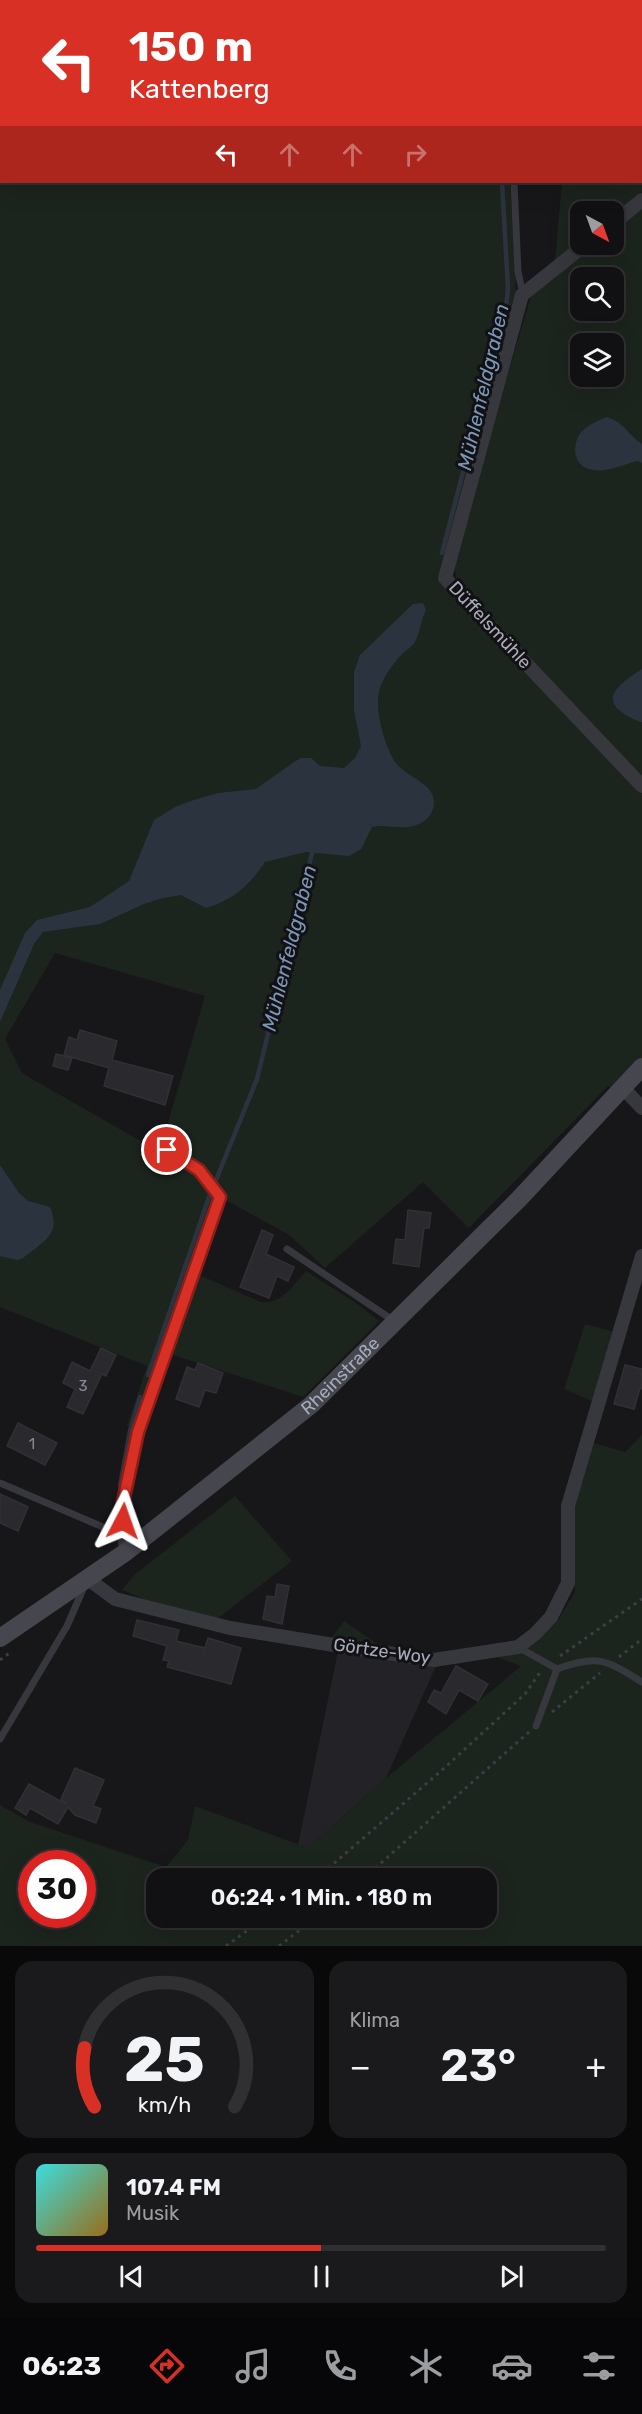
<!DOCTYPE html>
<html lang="de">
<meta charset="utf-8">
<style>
body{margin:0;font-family:Rubik,sans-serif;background:#1a191c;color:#f1f3f6;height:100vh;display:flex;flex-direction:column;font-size:22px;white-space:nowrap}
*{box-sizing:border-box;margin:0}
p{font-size:20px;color:#9c9da0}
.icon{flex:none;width:33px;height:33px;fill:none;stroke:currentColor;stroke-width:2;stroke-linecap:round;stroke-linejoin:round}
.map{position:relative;height:1946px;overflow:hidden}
.sheet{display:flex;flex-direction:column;gap:15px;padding:15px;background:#09090a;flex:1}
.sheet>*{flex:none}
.guide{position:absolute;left:0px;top:0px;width:642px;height:183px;box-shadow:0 6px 24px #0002,0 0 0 2px #303033;background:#d93025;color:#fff;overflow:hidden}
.needle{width:39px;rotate:139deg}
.controls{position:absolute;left:570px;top:201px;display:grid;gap:12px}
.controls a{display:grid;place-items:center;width:54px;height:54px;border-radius:12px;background:#111013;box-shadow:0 6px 24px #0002,0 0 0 2px #303033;font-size:30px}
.speed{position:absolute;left:18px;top:1850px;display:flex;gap:12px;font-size:30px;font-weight:700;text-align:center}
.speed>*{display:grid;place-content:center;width:78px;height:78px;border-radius:50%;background:#111013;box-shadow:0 6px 24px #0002,0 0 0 2px #303033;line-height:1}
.speed .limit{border:9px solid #d22;background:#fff;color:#111}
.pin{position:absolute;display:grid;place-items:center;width:51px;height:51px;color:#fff;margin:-26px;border:3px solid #fff;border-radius:50%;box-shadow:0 2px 6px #0007}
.me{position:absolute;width:66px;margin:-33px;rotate:4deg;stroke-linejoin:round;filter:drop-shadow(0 0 4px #0008)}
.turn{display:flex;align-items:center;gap:21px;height:126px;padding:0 30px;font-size:27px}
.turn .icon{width:78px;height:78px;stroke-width:2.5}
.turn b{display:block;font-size:42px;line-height:51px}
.lanes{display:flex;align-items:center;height:57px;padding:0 30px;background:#0003;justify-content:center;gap:30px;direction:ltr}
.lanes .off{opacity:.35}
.big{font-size:45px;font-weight:600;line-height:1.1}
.sheet .card{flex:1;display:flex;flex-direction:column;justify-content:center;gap:9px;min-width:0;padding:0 21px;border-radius:18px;background:#1a191c}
.sheet .dial{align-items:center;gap:0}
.dial svg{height:156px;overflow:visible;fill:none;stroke:#303033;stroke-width:7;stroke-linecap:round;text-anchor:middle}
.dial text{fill:#f1f3f6;stroke:none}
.song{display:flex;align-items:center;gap:18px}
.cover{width:72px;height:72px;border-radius:9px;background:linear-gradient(135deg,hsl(180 70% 55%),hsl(40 70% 35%))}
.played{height:6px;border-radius:3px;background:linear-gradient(90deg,#d93025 50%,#303033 50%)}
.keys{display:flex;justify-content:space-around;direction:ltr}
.heat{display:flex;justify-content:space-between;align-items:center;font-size:33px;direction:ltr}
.sheet .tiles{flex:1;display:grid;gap:15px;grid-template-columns:1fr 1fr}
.card:last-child{grid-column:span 2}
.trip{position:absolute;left:146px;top:1868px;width:351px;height:60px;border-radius:18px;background:#111013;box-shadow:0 6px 24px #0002,0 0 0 2px #303033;font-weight:600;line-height:60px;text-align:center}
.dock{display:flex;height:96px;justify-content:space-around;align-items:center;background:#070608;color:#9c9da0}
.dock .icon{width:42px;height:42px}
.dock .on{color:#d93025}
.dock b{font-size:27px;color:#f1f3f6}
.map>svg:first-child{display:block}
</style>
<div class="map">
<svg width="642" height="1946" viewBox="0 0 642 1946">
<rect width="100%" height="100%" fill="#171619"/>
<!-- built -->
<path fill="#232226" d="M338,1651L436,1666L386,1778L307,1849L298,1845Z"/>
<!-- green -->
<path fill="#1c241e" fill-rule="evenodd" d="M0,0H642V192L614,215V212H580V241L555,261L562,182H640V2H2V182H510L516,291L514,307L442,569L642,792V1058L612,1089L608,1086L469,1228L423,1182L325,1268L289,1235L224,1199L162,1143L205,996L55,953L5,1039L22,1073L181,1164L197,1176L213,1195L133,1428L127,1426L147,1366L0,1307Z
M642,206V779L461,590L456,579L455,567L486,447L532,293L593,245L614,244V228ZM580,278H614V310H580ZM580,344H614V376H580Z
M306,1271L356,1303L379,1321L303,1397L170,1354L197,1274L261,1302C282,1304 293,1286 306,1271Z
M585,1324L615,1332L594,1402L564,1389Z
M642,1435V1946H0V1805L30,1822L166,1867L188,1840L195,1806L308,1848L386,1778L521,1666L497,1657L517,1654L532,1645L558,1620L575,1592L574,1508L594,1443L625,1452ZM32,1863H82V1914H32ZM156,1878H486V1917H156Z
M235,1496L292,1561L217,1619L154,1603L122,1590L134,1575Z
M344,1621L379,1645L331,1639Z"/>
<!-- water -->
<path fill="#2b343e" d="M607,417C625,423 627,434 642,444V463L637,461C622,465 602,475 586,468C573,462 573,446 579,435C585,426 597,421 607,417Z
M423,603L426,610C421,619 420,632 416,640C414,645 407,650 403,653C391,666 378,683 378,701C377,717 386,750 396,763C408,779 440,784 433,809C431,815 427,820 421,823C406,832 387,823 372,827L361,849L349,856L306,852L265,862C250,885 233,900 206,908L181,895L163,898L144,904L100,924L43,932L34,944L0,1022V990L25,933L37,920L90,907L129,881L154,820L175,807L194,800L218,793L256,789L294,762L301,758H311L320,766L344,768L355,758L361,746L354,710V672L360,655L413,604Z
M642,669V722H640C597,704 611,689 642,669Z
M0,1165L19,1193L28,1201L50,1207C62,1235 42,1242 23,1258L17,1260L0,1256Z"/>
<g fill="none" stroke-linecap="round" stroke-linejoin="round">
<!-- stream -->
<path stroke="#2b343e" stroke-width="4.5" d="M493,0V2
M442,553L506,307L508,289L502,182
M216,1180L257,1079L312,853L316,848
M148,1375L210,1194
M120,1486L130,1431L140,1397
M112,1527L116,1506"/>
</g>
<!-- building -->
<path fill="#2a292d" stroke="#313035" stroke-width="1.5" d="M80,1030L117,1041L112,1060L173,1076L165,1105L104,1086L109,1068L64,1055L69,1037L77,1040Z
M56,1054L72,1058L68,1070L53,1066Z
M408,1210L431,1213L429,1228H424L419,1267L393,1263L396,1239L405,1240Z
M262,1230L273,1235L266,1254L294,1267L288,1281L277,1276L269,1298L240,1287Z
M101,1348L116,1355L106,1376L102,1374L83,1414L67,1407L75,1389L63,1383L72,1362L90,1371Z
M198,1363L223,1373L216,1393L205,1390L199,1407L176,1399L187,1367L195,1370Z
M625,1365L642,1369V1389L640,1388L634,1409L614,1404Z
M18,1423L57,1443L45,1465L7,1446Z
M0,1494L28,1507L18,1531L0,1523Z
M277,1584L289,1586L282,1624L263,1619L267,1596L275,1597Z
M137,1620L179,1630L176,1641L205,1648L208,1638L241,1648L231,1684L167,1667L169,1661L163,1660L167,1646L133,1636Z
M456,1666L488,1684L478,1701L459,1690L446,1714L428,1702L434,1690L441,1693Z
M75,1768L104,1780L93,1806L101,1809L96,1823L75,1815L68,1807L58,1824L30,1808L26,1815L15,1808L29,1784L66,1804L61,1799Z"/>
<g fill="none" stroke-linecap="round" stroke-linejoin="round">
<!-- path -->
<path stroke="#3d3e45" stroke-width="3" stroke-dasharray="3 4.5" stroke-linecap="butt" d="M560,1656L642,1599
M619,1657L642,1639
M0,1660L11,1652
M552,1712L600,1673
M317,1878L441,1771L525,1694L541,1671
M364,1878L529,1732
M226,1946L266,1917
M279,1946L317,1917"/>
<!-- service -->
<path stroke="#37373e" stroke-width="7" d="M514,182L518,272L523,294
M287,1249L394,1321
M0,1483L124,1536
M518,1647L557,1669C599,1654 606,1660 642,1682
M536,1726L557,1669
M0,1739L67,1626L84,1587"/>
<!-- minor -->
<path stroke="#37373e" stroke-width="14" d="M614,223L642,200
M586,244L522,295L445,578L642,786
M622,1087L642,1108
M126,1552L122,1507L138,1432L220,1197L199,1170L151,1141
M88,1579L115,1599L230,1628L340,1646L434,1660L518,1647L535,1634L551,1617L568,1583V1506L642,1256"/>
<!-- secondary -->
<path stroke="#45464e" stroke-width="18" id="s1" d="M0,1638L126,1552L311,1405L519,1199L642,1067"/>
</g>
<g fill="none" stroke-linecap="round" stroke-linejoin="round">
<defs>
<path id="route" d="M123,1521L122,1507L138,1432L220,1197L199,1170L167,1150"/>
</defs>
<!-- route casing -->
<use href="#route" stroke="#8d1f18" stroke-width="15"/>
<!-- route -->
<use href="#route" stroke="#d93025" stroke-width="10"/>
</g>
<g text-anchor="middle" stroke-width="6" stroke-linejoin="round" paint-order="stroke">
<!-- number labels -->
<g font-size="15" fill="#878a96">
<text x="83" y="1391">3</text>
<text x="32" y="1449">1</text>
</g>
<!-- street labels -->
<g font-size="18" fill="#a7abba" stroke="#121114">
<text transform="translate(490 625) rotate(47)" y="6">Düffelsmühle</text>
<text dy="6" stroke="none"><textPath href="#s1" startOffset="430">Rheinstraße</textPath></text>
<text transform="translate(382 1651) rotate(8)" y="6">Görtze-Woy</text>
</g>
<!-- water labels -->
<g font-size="20" font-style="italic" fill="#7b96b8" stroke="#121114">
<text transform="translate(483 387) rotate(-77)" y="7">Mühlenfeldgraben</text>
<text transform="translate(289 948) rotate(-76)" y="7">Mühlenfeldgraben</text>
</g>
</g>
</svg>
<div class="controls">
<a><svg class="needle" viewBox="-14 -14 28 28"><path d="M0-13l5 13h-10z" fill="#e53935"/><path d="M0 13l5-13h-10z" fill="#9c9da0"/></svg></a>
<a><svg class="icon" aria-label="search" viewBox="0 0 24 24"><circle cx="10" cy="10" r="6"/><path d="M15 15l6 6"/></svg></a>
<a><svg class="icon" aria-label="layers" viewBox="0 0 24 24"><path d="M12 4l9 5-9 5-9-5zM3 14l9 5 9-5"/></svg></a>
</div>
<div class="speed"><div class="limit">30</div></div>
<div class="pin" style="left:167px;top:1150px;background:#d93025"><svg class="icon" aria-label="arrive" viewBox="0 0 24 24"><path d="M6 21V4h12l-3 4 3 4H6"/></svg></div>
<svg class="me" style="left:123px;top:1521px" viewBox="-20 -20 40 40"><path d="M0-17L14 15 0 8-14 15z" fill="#d93025" stroke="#fff" stroke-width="4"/></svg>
<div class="trip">06:24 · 1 Min. · 180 m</div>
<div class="guide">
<div class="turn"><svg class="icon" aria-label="left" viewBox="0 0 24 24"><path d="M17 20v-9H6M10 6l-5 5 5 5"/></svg><div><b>150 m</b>Kattenberg</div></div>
<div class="lanes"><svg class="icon" aria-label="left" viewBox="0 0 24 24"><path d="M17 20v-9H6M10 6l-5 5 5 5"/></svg><svg class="icon off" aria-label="ahead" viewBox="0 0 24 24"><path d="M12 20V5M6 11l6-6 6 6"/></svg><svg class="icon off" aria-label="ahead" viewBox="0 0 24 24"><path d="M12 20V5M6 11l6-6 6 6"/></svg><svg class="icon off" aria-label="right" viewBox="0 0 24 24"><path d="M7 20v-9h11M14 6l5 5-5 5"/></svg></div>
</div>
</div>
<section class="sheet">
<div class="tiles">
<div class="card dial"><svg viewBox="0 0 100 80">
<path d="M14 69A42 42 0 1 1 86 69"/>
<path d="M14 69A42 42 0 0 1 9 39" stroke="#d93025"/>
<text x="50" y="56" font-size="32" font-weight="700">25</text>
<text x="50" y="72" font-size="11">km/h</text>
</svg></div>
<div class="card"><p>Klima</p>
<div class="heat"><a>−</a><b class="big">23°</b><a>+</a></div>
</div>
<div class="card">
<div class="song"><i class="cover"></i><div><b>107.4 FM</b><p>Musik</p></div></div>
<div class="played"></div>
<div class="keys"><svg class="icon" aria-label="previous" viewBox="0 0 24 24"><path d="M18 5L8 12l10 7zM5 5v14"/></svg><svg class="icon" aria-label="pause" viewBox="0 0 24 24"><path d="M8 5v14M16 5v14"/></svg><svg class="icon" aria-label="next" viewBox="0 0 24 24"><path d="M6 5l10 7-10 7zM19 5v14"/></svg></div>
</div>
</div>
</section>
<nav class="dock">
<b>06:23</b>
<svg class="icon on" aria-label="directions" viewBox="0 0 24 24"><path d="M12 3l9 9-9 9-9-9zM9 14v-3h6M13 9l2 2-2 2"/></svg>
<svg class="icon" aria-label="music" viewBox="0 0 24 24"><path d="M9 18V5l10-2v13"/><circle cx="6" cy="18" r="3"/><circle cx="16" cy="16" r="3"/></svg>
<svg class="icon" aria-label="phone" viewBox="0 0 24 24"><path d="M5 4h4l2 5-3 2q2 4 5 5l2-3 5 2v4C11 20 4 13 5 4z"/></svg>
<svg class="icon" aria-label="climate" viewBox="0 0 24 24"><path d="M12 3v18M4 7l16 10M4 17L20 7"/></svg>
<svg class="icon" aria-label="car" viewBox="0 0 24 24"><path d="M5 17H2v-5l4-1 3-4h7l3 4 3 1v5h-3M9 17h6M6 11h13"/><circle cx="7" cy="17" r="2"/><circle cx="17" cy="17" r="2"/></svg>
<svg class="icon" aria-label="filters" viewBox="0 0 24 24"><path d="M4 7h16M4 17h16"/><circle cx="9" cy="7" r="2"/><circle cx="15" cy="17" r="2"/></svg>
</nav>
